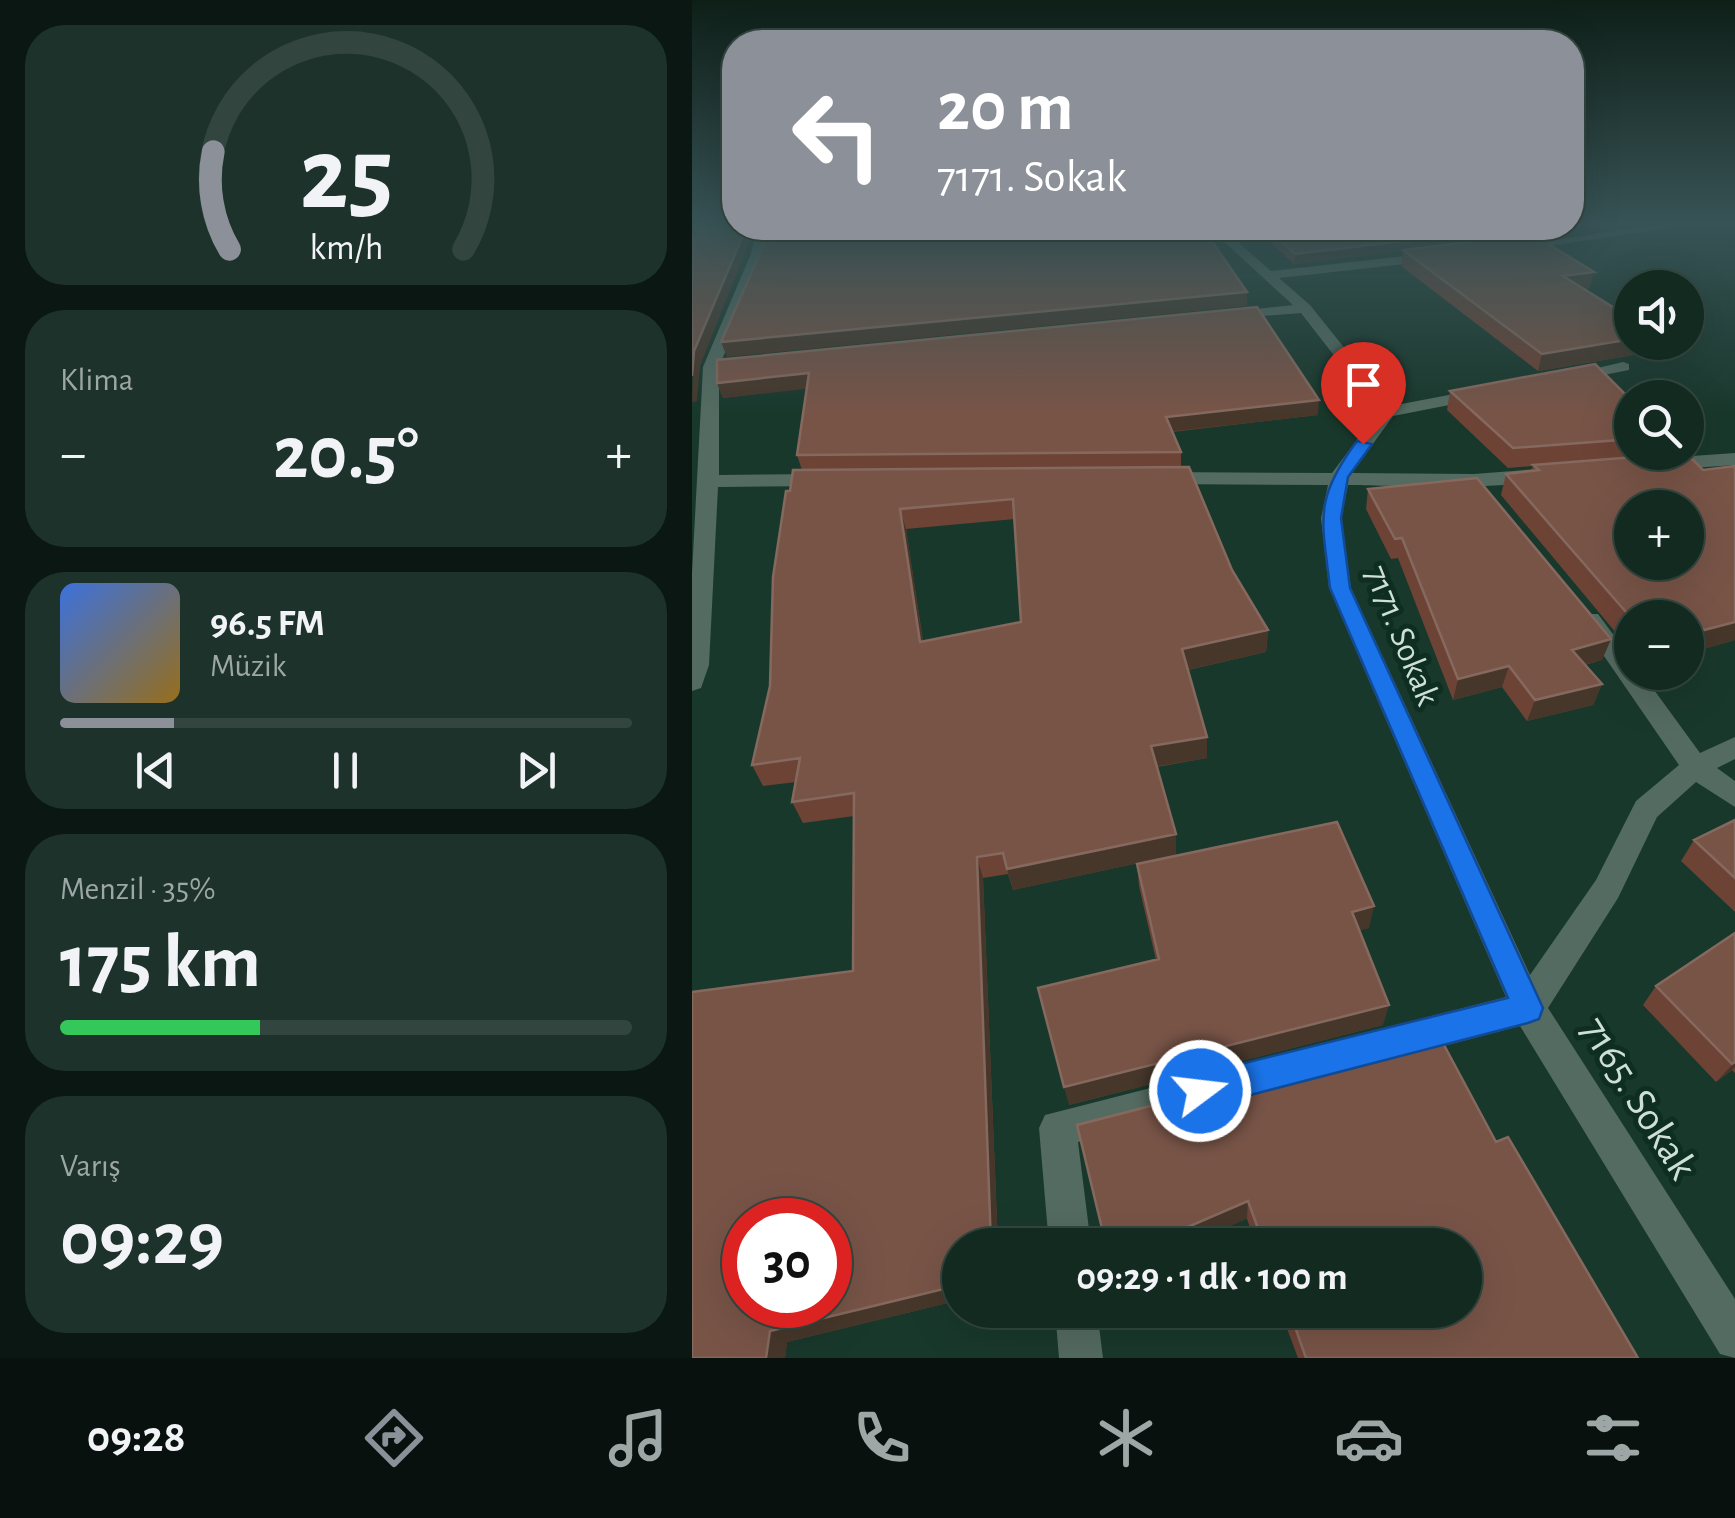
<!DOCTYPE html>
<html lang="tr">
<meta charset="utf-8">
<style>
body{margin:0;font-family:"Alegreya Sans",sans-serif;background:#1c322a;color:#f1f3f6;height:100vh;display:flex;flex-direction:column;font-size:38px;white-space:nowrap}
*{box-sizing:border-box;margin:0}
p{font-size:32px;color:#9da7a5}
.icon{flex:none;width:55px;height:55px;fill:none;stroke:currentColor;stroke-width:2;stroke-linecap:round;stroke-linejoin:round}
.map{position:relative;flex:1;overflow:hidden}
.details{display:flex;flex-direction:column;gap:25px;padding:25px;background:#0a1712;width:692px}
.details>*{flex:none}
.top-card{position:absolute;left:30px;top:30px;width:862px;height:210px;border-radius:40px;box-shadow:0 10px 40px #0002,0 0 0 2px #32463f;background:#8c9099;color:#fff;overflow:hidden}
.tools{position:absolute;left:922px;top:270px;display:grid;gap:20px}
.tools a{display:grid;place-items:center;width:90px;height:90px;border-radius:50%;background:#132a21;box-shadow:0 10px 40px #0002,0 0 0 2px #32463f;font-size:50px}
.speed{position:absolute;left:30px;top:1198px;display:flex;gap:20px;font-size:50px;font-weight:700;text-align:center}
.speed>*{display:grid;place-content:center;width:130px;height:130px;border-radius:50%;background:#132a21;box-shadow:0 10px 40px #0002,0 0 0 2px #32463f;line-height:1}
.speed .limit{border:15px solid #d22;background:#fff;color:#111}
.pin{position:absolute;display:grid;place-items:center;width:85px;height:85px;color:#fff;margin:-102px -42px;border-radius:50% 50% 50% 0;rotate:-45deg;box-shadow:0 0 10px #0007}
.pin .icon{rotate:45deg}
.me{position:absolute;width:110px;margin:-55px;rotate:75deg;stroke-linejoin:round;filter:drop-shadow(0 0 8px #0008)}
.turn{display:flex;align-items:center;gap:35px;height:210px;padding:0 50px;font-size:45px}
.turn .icon{width:130px;height:130px;stroke-width:2.5}
.turn b{display:block;font-size:70px;line-height:85px}
.big{font-size:75px;font-weight:600;line-height:1.1}
.details .widget{flex:1;display:flex;flex-direction:column;justify-content:center;gap:15px;min-width:0;padding:0 35px;border-radius:40px;background:#1c322a}
.details .dial{align-items:center;gap:0}
.dial svg{height:260px;overflow:visible;fill:none;stroke:#32463f;stroke-width:7;stroke-linecap:round;text-anchor:middle}
.dial text{fill:#f1f3f6;stroke:none}
.song{display:flex;align-items:center;gap:30px}
.cover{width:120px;height:120px;border-radius:15px;background:linear-gradient(135deg,hsl(220 70% 55%),hsl(40 70% 35%))}
.played{height:10px;border-radius:5px;background:linear-gradient(90deg,#8c9099 20%,#32463f 20%)}
.keys{display:flex;justify-content:space-around;direction:ltr}
.heat{display:flex;justify-content:space-between;align-items:center;font-size:55px;direction:ltr}
.charge{height:15px;border-radius:8px;background:linear-gradient(90deg,#34c759 35%,#32463f 0)}
.trip{position:absolute;left:250px;top:1228px;width:540px;height:100px;border-radius:50px;background:#132a21;box-shadow:0 10px 40px #0002,0 0 0 2px #32463f;font-weight:600;line-height:100px;text-align:center}
.tabs{display:flex;height:160px;justify-content:space-around;align-items:center;background:#08110d;color:#9da7a5}
.tabs .icon{width:70px;height:70px}
.tabs .on{color:#8c9099}
.tabs b{font-size:45px;color:#f1f3f6}
main{display:flex;flex:1;min-height:0}
.map>svg:first-child{display:block}
</style>
<main>
<section class="details">
<div class="widget dial"><svg viewBox="0 0 100 80">
<path d="M14 69A42 42 0 1 1 86 69"/>
<path d="M14 69A42 42 0 0 1 9 39" stroke="#8c9099"/>
<text x="50" y="56" font-size="32" font-weight="700">25</text>
<text x="50" y="72" font-size="11">km/h</text>
</svg></div>
<div class="widget"><p>Klima</p>
<div class="heat"><a>−</a><b class="big">20.5°</b><a>+</a></div>
</div>
<div class="widget">
<div class="song"><i class="cover"></i><div><b>96.5 FM</b><p>Müzik</p></div></div>
<div class="played"></div>
<div class="keys"><svg class="icon" aria-label="previous" viewBox="0 0 24 24"><path d="M18 5L8 12l10 7zM5 5v14"/></svg><svg class="icon" aria-label="pause" viewBox="0 0 24 24"><path d="M8 5v14M16 5v14"/></svg><svg class="icon" aria-label="next" viewBox="0 0 24 24"><path d="M6 5l10 7-10 7zM19 5v14"/></svg></div>
</div>
<div class="widget"><p>Menzil · 35%</p><b class="big">175 km</b><div class="charge"></div></div>
<div class="widget"><p>Varış</p><b class="big">09:29</b></div>
</section>
<div class="map">
<svg width="1043" height="1358" viewBox="0 0 1043 1358">
<rect width="100%" height="100%" fill="#19382c"/>
<g fill="none" stroke-linecap="round" stroke-linejoin="round">
<!-- minor -->
<path fill="#546b61" fill-rule="evenodd" d="M968,224H1002L824,251L818,247Z
M66,228H78L72,256L27,367V475L132,474L142,480L132,486L26,487L17,665L9,688L0,691V573L11,367L58,256Z
M517,228H530L579,271L740,253L747,257L740,261L587,278L618,305L699,406L788,389L796,394L788,399L701,416L660,473L782,474L846,469L856,475C834,493 691,485 656,485L649,518L659,588L838,975L904,880L944,801L987,765L890,624L886,619L890,614H906L940,660V672H949L1008,753L1043,737V759L1025,768L1043,781V807L1004,782L965,817L926,898L856,1008L1043,1299V1358L1028,1354L828,1026L386,1142L399,1245H357L347,1128L353,1115L814,997L637,588L629,518L636,485L467,484L457,478L467,472L640,473L686,412L609,313L532,319L530,316L537,312L601,305Z
M931,362L937,364V370L876,382L868,377Z
M1043,453V465L971,470L962,464L971,458Z
M363,1310H405L411,1358H367Z"/>
</g>
<!-- wall -->
<path fill="#6d4336" fill-rule="evenodd" d="M563,228H820L818,237L898,288L891,289L940,342H963L960,352L846,371L709,266L711,251L602,264Z
M25,383L626,415L480,432L489,452V467L540,570L576,630L574,652L496,670L515,758L465,767L484,834V855L321,890L316,874L291,878L306,1245H268V1300L95,1342L93,1358H0L161,971L162,816L111,823L100,802L104,782L71,786L60,765L78,686L98,491L110,470L105,455L115,388L31,398ZM323,519L329,622L231,641L214,529Z
M758,391L940,401V452H969L968,455L1043,640L1001,652L995,646V618H940V652L809,495L814,474L839,471L841,466L816,468L755,410Z
M676,489L919,639L910,660L893,665L910,684L901,705L835,721L810,687L761,700L706,558L699,559L674,509Z
M1043,820V912L989,861L1002,840Z
M445,864L677,928L667,930L691,1025L377,1105L464,960L447,886Z
M1043,933V1073L1040,1070L1024,1082L951,1005L964,986Z
M385,1125L804,1142L946,1358H606L588,1310H772V1245H564L555,1219Z"/>
<!-- shaded-wall -->
<path fill="#47372b" d="M54,228H63L8,366L5,401L0,402L2,351Z
M820,228L818,238L602,264L603,254Z
M902,272L898,288L867,292L871,276Z
M555,292V306L35,357L29,342Z
M940,339V342H963L960,352L846,371L850,354Z
M117,373L122,388L31,398L25,383Z
M627,400L626,415L475,432L474,417Z
M208,509L214,529L234,663L228,642Z
M1043,622V640L1001,652L1012,630Z
M576,630L574,652L490,671V649Z
M919,639L910,660L872,670L880,650Z
M817,666L810,687L761,700L766,679Z
M910,684L901,705L835,721L843,700Z
M515,737V758L461,767L459,746Z
M484,834V855L321,890L315,869Z
M285,857L291,878L306,1245H299Z
M682,906L677,928L656,933L660,912Z
M697,1005L691,1025L377,1105L372,1087Z
M1043,1062V1067L1040,1070L1024,1082Z
M556,1201L555,1219L494,1245H454Z
M268,1285V1300L95,1342L93,1358H74L78,1331Z"/>
<!-- building -->
<path fill="#785447" stroke="#85695e" stroke-width="2.5" fill-rule="evenodd" d="M0,224H42V228H54L2,351L0,376Z
M75,228H511L555,292L29,342L72,244Z
M574,228H820L603,254Z
M840,234L902,272L871,276L940,319V339L850,354L711,250Z
M565,307L627,400L474,417L489,452L105,455L117,373L25,383V360Z
M903,364L940,401V439L821,448L758,391Z
M994,453L1011,470L1043,466V622L1012,630L998,617L940,618V619L814,474L847,470L841,465ZM940,508H995V562H940Z
M497,467L540,570L576,630L490,649L515,737L459,746L484,834L315,869L311,853L285,857L299,1245H268V1285L78,1331L74,1358H0V992L161,971L162,793L100,802L108,758L60,765L78,686L81,577L94,491H98L101,470ZM321,499L329,622L228,642L208,509ZM52,1220H138V1305H52Z
M785,478L919,639L880,650L910,684L843,700L817,666L766,679L710,538L703,539L676,489Z
M1043,820V878L1002,840Z
M645,822L682,906L660,912L697,1005L372,1087L346,988L467,959L445,864Z
M1043,933V1062L1040,1064L964,986Z
M745,1032L804,1142L816,1137L946,1358H614L597,1310H772V1245H572L556,1201L454,1245H414L385,1125Z"/>
<!-- sky -->
<linearGradient id="sky" x2="0" y2="1"><stop stop-color="#0e1f18"/><stop offset="0.54" stop-color="#385356"/><stop offset="1" stop-color="#385356" stop-opacity="0"/></linearGradient>
<rect width="1043" height="414" fill="url(#sky)"/>
<!-- route -->
<path fill="#1a73e8" stroke="#114b97" stroke-width="2.5" d="M665,441L680,444L656,477L649,518L658,588L851,1008L847,1019L836,1023L508,1108L496,1103L491,1091L496,1079L508,1074L816,998L638,588C630,519 621,500 665,441Z"/>
<g text-anchor="middle" stroke-width="10" stroke-linejoin="round" paint-order="stroke">
<!-- street labels -->
<g font-size="35" fill="#cddfd7" stroke="#0e2e22">
<text transform="translate(711 635) rotate(68)" y="12">7171. Sokak</text>
</g>
<!-- near-street labels -->
<g font-size="42" fill="#cddfd7" stroke="#0e2e22">
<text transform="translate(948 1097) rotate(58)" y="15">7165. Sokak</text>
</g>
</g>
</svg>
<div class="tools">
<a><svg class="icon" aria-label="sound" viewBox="0 0 24 24"><path d="M4 9h4l5-4v14l-5-4H4zM17 9q2 3 0 6"/></svg></a>
<a><svg class="icon" aria-label="search" viewBox="0 0 24 24"><circle cx="10" cy="10" r="6"/><path d="M15 15l6 6"/></svg></a>
<a>+</a>
<a>−</a>
</div>
<div class="speed"><div class="limit">30</div></div>
<div class="pin" style="left:671px;top:444px;background:#d93025"><svg class="icon" aria-label="arrive" viewBox="0 0 24 24"><path d="M6 21V4h12l-3 4 3 4H6"/></svg></div>
<svg class="me" style="left:508px;top:1091px" viewBox="-20 -20 40 40"><circle r="17" fill="#1a73e8" stroke="#fff" stroke-width="3"/><path d="M0-11L8 9 0 5-8 9z" fill="#fff"/></svg>
<div class="trip">09:29 · 1 dk · 100 m</div>
<div class="top-card">
<div class="turn"><svg class="icon" aria-label="left" viewBox="0 0 24 24"><path d="M17 20v-9H6M10 6l-5 5 5 5"/></svg><div><b>20 m</b>7171. Sokak</div></div>
</div>
</div>
</main>
<nav class="tabs">
<b>09:28</b>
<svg class="icon on" aria-label="directions" viewBox="0 0 24 24"><path d="M12 3l9 9-9 9-9-9zM9 14v-3h6M13 9l2 2-2 2"/></svg>
<svg class="icon" aria-label="music" viewBox="0 0 24 24"><path d="M9 18V5l10-2v13"/><circle cx="6" cy="18" r="3"/><circle cx="16" cy="16" r="3"/></svg>
<svg class="icon" aria-label="phone" viewBox="0 0 24 24"><path d="M5 4h4l2 5-3 2q2 4 5 5l2-3 5 2v4C11 20 4 13 5 4z"/></svg>
<svg class="icon" aria-label="climate" viewBox="0 0 24 24"><path d="M12 3v18M4 7l16 10M4 17L20 7"/></svg>
<svg class="icon" aria-label="car" viewBox="0 0 24 24"><path d="M5 17H2v-5l4-1 3-4h7l3 4 3 1v5h-3M9 17h6M6 11h13"/><circle cx="7" cy="17" r="2"/><circle cx="17" cy="17" r="2"/></svg>
<svg class="icon" aria-label="filters" viewBox="0 0 24 24"><path d="M4 7h16M4 17h16"/><circle cx="9" cy="7" r="2"/><circle cx="15" cy="17" r="2"/></svg>
</nav>
